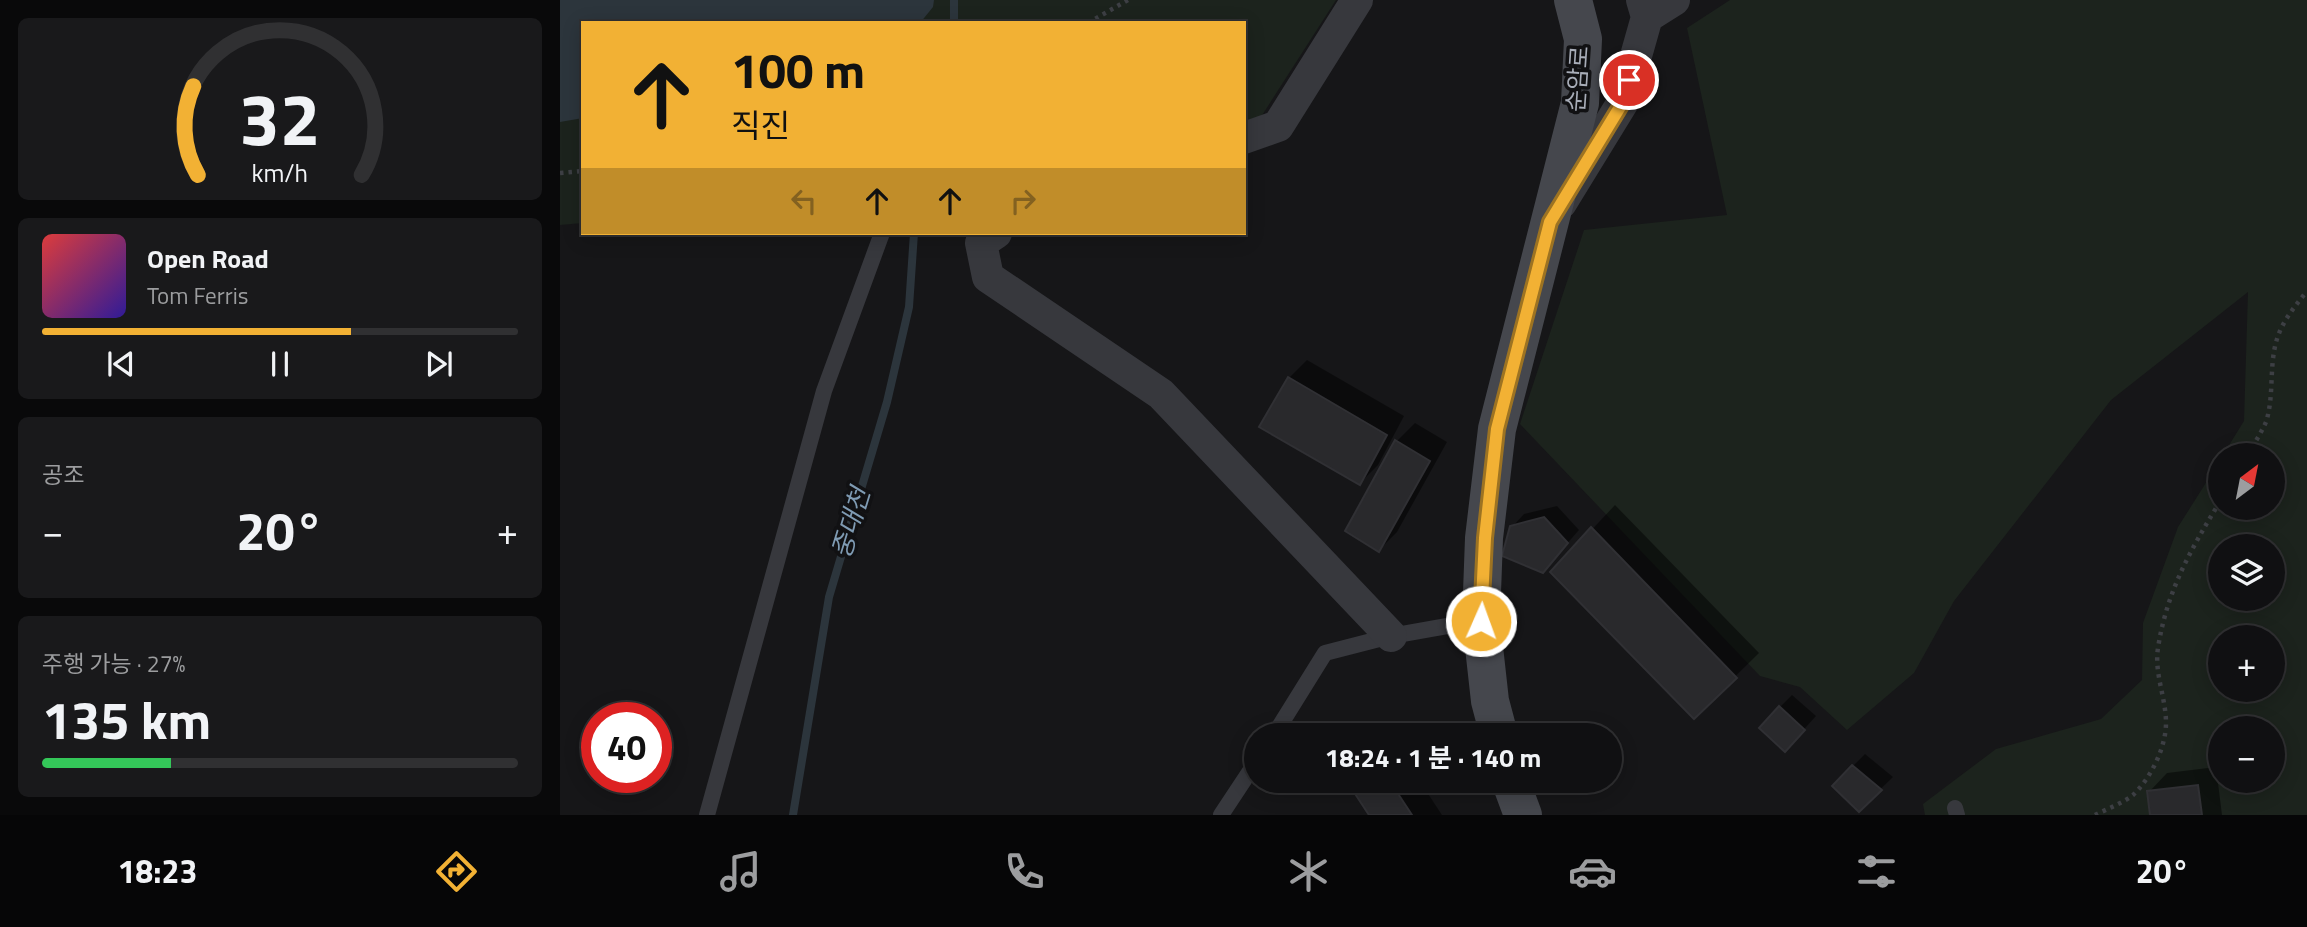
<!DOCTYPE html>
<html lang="ko">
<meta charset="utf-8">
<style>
body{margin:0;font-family:"Titillium Web","Noto Sans KR",sans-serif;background:#19191b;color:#f1f3f6;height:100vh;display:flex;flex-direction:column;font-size:26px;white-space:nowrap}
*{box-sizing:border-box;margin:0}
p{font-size:23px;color:#9c9d9f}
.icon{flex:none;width:38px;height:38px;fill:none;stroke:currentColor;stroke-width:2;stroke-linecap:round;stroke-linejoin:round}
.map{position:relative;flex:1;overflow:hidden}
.details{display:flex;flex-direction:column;gap:18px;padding:18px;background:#09090a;width:560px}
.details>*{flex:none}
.guide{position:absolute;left:21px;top:21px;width:665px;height:214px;border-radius:0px;box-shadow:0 4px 18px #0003,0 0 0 2px #303032;background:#f2b134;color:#111;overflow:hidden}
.needle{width:46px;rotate:32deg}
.controls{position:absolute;left:1648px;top:443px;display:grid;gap:14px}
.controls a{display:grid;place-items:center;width:77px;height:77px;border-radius:50%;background:#101012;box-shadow:0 4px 18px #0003,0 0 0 2px #303032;font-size:35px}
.speed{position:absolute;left:21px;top:702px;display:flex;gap:14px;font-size:35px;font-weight:700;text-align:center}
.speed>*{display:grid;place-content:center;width:91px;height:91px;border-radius:50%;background:#101012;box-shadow:0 4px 18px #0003,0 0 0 2px #303032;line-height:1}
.speed .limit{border:10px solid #d22;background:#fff;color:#111}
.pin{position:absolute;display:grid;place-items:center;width:60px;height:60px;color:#fff;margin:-30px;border:4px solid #fff;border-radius:50%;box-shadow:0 2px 7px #0007}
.me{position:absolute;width:77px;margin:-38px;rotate:2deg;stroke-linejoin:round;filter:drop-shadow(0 0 5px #0008)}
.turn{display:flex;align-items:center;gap:24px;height:147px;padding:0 35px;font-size:32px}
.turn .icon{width:91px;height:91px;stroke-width:2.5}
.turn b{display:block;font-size:49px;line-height:60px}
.lanes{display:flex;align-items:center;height:66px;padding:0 35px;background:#0003;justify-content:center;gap:35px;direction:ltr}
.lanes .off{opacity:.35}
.big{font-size:52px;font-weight:700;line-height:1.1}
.details .card{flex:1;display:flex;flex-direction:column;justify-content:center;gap:10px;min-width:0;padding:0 24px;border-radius:10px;background:#19191b}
.details .dial{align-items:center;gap:0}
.dial svg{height:182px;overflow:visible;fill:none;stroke:#303032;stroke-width:7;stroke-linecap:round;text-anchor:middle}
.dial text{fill:#f1f3f6;stroke:none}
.song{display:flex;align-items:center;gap:21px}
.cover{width:84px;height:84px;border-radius:10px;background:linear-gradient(135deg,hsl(0 70% 55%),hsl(250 70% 35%))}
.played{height:7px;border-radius:4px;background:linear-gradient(90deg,#f2b134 65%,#303032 65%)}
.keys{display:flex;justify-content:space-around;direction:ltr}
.heat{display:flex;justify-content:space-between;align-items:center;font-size:38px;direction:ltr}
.charge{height:10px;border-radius:5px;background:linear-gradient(90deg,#34c759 27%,#303032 0)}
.trip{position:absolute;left:684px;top:723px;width:378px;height:70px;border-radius:35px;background:#101012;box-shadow:0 4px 18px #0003,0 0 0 2px #303032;font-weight:700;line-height:70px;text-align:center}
.tab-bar{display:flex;height:112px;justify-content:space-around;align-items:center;background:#060607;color:#9c9d9f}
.tab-bar .icon{width:49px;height:49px}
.tab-bar .on{color:#f2b134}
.tab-bar b{font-size:32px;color:#f1f3f6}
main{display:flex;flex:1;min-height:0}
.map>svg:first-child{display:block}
</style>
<main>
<section class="details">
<div class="card dial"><svg viewBox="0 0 100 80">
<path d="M14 69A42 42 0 1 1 86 69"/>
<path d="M14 69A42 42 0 0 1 12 30" stroke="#f2b134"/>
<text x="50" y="56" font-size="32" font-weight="700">32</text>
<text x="50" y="72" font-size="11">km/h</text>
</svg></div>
<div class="card">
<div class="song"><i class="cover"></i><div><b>Open Road</b><p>Tom Ferris</p></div></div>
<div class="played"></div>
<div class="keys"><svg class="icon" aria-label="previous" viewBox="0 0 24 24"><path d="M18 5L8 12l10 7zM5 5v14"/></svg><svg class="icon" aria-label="pause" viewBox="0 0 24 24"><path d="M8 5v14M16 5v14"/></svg><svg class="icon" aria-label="next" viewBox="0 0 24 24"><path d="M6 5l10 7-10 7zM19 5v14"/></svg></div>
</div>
<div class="card"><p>공조</p>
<div class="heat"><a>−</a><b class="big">20°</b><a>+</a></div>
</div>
<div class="card"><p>주행 가능 · 27%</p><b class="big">135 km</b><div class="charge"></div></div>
</section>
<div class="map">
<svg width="1747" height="815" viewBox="0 0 1747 815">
<rect width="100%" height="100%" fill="#161618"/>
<!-- green -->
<path fill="#1c231d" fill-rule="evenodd" d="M0,0H776L690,134L684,135V23H23V223L0,225Z
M1170,0H1747V815H1365L1363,804L1436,749L1541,719L1582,680L1583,623L1618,527L1661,459V508H1713V455H1663L1684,421L1688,292L1551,400L1394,601L1354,673L1287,730L1240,687L1200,676L960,424L1024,230L1167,215L1127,28ZM1661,546H1713V598H1661ZM1661,637H1713V690H1661ZM1661,728H1713V780H1661Z"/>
<!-- water -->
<path fill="#2c353c" d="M0,0H374L373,7L360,23H23V118L0,122Z"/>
<!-- shadow -->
<path fill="#0007" d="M747,360L844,416L818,465L800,483L729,378Z
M855,423L887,442L837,532L819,550L837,441Z
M1055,505L1199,653L1134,717L992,572Z
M997,506L1019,530L983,571L952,527L964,514Z
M1232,695L1256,716L1237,737L1220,707Z
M1305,754L1333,777L1299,810L1293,766Z
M1656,767L1662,815H1592L1589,792L1607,773Z
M789,780H859L882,815H811Z"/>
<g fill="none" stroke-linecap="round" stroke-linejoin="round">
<!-- stream -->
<path stroke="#2c353c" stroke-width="8" d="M394,0V23
M233,815L269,597L327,402L349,307L354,233"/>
</g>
<!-- building -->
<path fill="#29292c" stroke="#303034" stroke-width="2" d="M728,377L827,435L800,485L699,427Z
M835,440L870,461L819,552L785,531Z
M984,517L1008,543L983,573L942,556L950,526Z
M1031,527L1177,678L1134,719L990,572Z
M1219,706L1245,730L1225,752L1199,728Z
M1292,765L1322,790L1299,812L1272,786Z
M786,780H829L852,815H809Z
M1638,785L1642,815H1590L1587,791Z"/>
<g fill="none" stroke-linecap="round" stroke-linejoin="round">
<!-- path -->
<path stroke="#3d3f44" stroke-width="4.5" stroke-dasharray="3.5 5" stroke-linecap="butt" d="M528,23L568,0
M0,173L23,171
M1688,455C1694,444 1701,433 1706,422C1715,394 1708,364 1718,336C1724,319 1736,305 1747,291
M1535,815C1547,809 1563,803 1573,795C1591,778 1606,747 1606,723C1606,698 1594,673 1598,648C1607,590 1631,549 1661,500"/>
<!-- lane -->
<path stroke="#37383d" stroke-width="16" d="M714,735L765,653L831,636L921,620
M1395,808L1397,815
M147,815L264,391L322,233
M661,815L696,762"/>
<!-- street -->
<path stroke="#37383d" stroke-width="32" d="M1087,17L1114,0
M684,138L718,126L797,0
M1001,203L1063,102L1087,17L1082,0
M436,233L421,243L428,277L601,394L831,636"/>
<!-- secondary -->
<path stroke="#45474d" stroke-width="38" d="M939,735L930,701L921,620L924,538L937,429L1020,103L1023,39L1013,0
M950,780L963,815"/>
</g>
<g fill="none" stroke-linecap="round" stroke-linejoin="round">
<defs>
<path id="route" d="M921,621L925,538L937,429L990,222L1063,102L1069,80"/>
</defs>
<!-- route casing -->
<use href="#route" stroke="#9d7322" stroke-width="18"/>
<!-- route -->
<use href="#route" stroke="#f2b134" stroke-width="12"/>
</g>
<g text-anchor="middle" stroke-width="7" stroke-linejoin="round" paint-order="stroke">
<!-- street labels -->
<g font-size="24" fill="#a8adb8" stroke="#111113">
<text transform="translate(1018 79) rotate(-86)" y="8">순암로</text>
</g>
<!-- water labels -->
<g font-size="26" font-style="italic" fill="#7f9bb3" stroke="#111113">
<text transform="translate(291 523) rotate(-73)" y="9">중대천</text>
</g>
</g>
</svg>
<div class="controls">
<a><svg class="needle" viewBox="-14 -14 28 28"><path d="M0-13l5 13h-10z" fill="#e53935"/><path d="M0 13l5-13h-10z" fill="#9c9d9f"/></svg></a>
<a><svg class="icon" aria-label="layers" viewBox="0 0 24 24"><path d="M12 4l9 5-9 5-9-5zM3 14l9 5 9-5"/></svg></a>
<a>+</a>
<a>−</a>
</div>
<div class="speed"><div class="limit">40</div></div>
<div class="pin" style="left:1069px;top:80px;background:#d93025"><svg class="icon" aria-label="arrive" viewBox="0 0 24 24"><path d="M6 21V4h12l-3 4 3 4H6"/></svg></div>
<svg class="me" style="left:921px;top:621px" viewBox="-20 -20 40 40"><circle r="17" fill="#f2b134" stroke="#fff" stroke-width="3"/><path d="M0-11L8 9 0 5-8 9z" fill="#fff"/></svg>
<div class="trip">18:24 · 1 분 · 140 m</div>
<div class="guide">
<div class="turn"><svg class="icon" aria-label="ahead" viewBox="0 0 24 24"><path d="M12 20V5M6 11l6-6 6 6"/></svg><div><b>100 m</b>직진</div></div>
<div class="lanes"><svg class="icon off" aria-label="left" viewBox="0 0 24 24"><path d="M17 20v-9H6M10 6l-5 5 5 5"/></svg><svg class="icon" aria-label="ahead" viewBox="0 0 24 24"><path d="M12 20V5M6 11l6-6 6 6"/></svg><svg class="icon" aria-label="ahead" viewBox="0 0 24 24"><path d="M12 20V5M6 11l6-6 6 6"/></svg><svg class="icon off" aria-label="right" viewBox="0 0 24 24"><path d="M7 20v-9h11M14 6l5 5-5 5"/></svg></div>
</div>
</div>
</main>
<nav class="tab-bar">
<b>18:23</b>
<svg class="icon on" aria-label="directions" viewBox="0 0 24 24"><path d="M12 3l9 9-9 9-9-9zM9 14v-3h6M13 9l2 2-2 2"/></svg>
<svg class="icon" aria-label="music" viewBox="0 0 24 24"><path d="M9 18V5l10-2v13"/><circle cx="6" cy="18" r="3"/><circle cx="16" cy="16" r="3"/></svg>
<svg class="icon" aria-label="phone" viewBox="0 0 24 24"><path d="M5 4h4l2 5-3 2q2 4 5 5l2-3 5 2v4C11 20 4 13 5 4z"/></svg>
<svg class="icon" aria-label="climate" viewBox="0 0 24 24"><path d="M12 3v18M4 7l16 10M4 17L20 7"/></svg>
<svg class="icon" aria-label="car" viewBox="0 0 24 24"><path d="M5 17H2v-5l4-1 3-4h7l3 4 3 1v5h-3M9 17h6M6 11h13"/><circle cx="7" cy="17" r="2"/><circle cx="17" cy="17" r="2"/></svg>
<svg class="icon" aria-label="filters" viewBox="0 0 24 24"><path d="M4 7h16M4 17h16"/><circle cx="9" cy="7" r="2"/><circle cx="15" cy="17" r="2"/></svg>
<b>20°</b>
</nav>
